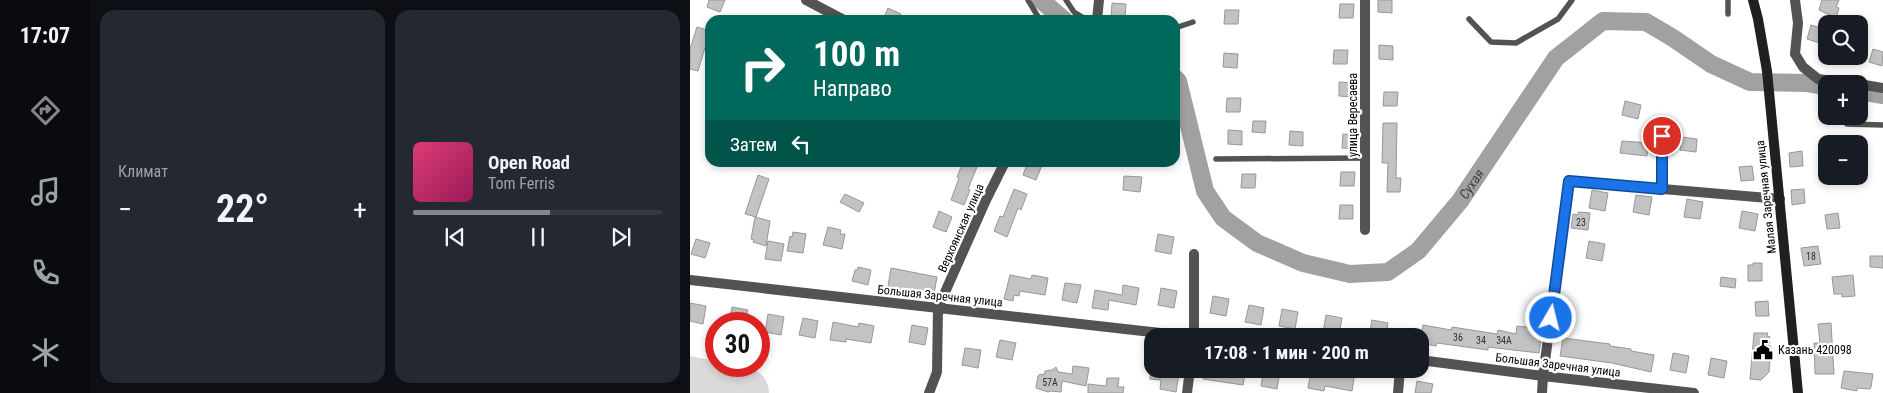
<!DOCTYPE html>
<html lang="ru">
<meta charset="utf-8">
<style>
body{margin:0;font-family:"Roboto Condensed",sans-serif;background:#242831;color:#f1f3f6;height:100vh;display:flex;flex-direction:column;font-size:19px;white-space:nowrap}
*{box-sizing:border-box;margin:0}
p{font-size:16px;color:#9ea1a6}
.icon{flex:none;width:28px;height:28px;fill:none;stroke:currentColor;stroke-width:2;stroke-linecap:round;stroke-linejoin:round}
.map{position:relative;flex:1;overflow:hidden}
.sheet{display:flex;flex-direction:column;gap:10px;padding:10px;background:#0d0f14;width:600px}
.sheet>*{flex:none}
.hud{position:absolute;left:15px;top:15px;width:475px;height:152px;border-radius:15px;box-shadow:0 2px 8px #0003;background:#00695c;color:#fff;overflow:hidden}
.tools{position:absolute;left:1128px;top:15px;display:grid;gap:10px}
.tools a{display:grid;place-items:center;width:50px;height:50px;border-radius:10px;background:#171b24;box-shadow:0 2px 8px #0003;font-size:25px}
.speed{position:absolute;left:15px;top:312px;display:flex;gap:10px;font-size:25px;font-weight:700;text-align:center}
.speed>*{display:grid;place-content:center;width:65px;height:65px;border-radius:50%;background:#171b24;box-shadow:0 2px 8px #0003;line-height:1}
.speed .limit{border:8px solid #d22;background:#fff;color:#111}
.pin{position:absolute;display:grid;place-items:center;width:42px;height:42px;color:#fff;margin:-21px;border:2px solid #fff;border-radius:50%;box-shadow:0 1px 5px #0007}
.me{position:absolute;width:55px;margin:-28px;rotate:8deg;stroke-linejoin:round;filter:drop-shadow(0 0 4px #0008)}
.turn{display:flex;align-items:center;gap:18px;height:105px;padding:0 25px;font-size:22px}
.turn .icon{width:65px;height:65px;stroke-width:2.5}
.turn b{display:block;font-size:35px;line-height:42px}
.then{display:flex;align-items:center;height:48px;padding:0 25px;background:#0003;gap:10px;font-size:19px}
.big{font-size:38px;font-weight:700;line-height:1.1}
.sheet .card{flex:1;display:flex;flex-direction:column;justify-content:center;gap:8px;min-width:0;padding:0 18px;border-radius:15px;background:#242831}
.song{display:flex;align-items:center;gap:15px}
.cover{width:60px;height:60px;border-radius:8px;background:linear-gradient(135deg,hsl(340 70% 55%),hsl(330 70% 35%))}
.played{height:5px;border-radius:2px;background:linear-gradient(90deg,#858687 55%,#363941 55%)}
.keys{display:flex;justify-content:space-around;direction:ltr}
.heat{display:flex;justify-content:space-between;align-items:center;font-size:28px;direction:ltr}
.sheet .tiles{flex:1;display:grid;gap:10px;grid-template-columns:repeat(2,1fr)}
.trip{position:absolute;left:454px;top:328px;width:285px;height:50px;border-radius:15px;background:#171b24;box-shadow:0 2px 8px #0003;font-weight:700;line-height:50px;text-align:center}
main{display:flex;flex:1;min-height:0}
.tabs{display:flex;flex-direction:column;width:90px;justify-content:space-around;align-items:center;background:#090b0e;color:#9ea1a6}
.tabs .icon{width:35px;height:35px}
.tabs .selected{color:#858687}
.tabs b{font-size:22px;color:#f1f3f6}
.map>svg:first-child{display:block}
</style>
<main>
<nav class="tabs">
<b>17:07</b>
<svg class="icon selected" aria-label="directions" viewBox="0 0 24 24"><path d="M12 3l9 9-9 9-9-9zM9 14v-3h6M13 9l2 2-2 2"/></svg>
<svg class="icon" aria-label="music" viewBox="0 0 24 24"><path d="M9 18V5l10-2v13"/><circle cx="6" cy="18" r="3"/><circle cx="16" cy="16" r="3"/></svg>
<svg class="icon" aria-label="phone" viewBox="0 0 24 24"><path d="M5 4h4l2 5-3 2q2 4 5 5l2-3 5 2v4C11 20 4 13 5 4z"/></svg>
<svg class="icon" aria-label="climate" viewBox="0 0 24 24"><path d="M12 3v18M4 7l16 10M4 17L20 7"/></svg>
</nav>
<section class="sheet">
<div class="tiles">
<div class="card"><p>Климат</p>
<div class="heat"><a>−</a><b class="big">22°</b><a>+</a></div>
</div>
<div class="card">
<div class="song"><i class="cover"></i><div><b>Open Road</b><p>Tom Ferris</p></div></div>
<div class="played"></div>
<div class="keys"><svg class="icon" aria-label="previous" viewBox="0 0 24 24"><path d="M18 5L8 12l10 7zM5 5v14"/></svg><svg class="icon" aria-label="pause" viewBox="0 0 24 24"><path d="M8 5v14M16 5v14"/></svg><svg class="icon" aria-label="next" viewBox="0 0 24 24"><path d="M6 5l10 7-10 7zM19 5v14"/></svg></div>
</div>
</div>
</section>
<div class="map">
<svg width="1193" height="393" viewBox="0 0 1193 393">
<rect width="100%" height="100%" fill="#fff"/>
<!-- green -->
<path fill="#dadada" d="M0,356L26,361V366C47,366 78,364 79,393H0Z"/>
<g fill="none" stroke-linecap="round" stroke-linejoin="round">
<!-- river -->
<g stroke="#a1a1a1" stroke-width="18">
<path d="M351,0L374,20"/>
<path id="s1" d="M485,78L488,81L515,191L533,218L567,243L613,263L660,274L698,272L728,251L770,201L866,58L913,21L956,22L983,38L1021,64L1060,82L1117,83L1136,86"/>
<path d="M1169,91L1193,95"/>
</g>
</g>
<!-- building -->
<path fill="#c3c3c3" stroke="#979797" d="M19,0H35L30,12L17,7Z
M688,0H702V13L688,12Z
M1132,0H1149L1146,7L1149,8L1146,18L1129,10Z
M422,3L436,4L435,18L421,17Z
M650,4H664L663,18H649Z
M198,8L211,14L208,20H193Z
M535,10H549L548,24H534Z
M1121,25L1134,29L1130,43L1117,39Z
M7,27L20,31L8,71L0,69V49Z
M689,45L703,46V60L689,59Z
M1183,49L1193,52L1192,66L1179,62Z
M644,50H658L657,64H643Z
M534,53L548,54L547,68L533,67Z
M649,82L663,83V97L649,96Z
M694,92H708L707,106H693Z
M537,98H551L550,112H536Z
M935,101L951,105L948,119L932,115Z
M563,121H576L575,133L562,132Z
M693,123H707L706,178H711L710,192H697L698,163H692Z
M538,130L552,131V145L538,144Z
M600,131L613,132V146L599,145Z
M653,134L666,135V149L652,148Z
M991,137L1007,139L1006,152L990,150Z
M932,141L959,143L957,156L930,153Z
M1112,151L1113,166L1100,167L1099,153Z
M273,162H289L278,189L280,190L274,205L261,200L269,178L267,177Z
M338,162L352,165L346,180L333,175Z
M1062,166L1064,180L1051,181L1049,167Z
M651,172H665L664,186H650Z
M552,174H566L565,188H551Z
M68,175L79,179L66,217L55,214Z
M434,176L452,177L450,192L433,190Z
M324,189L337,194L331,210L328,208L317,237L304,231L310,216L313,217Z
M1114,189L1115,203L1102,205L1101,190Z
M902,190L918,193L915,211L899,208Z
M155,194L174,203L169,212L150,202Z
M946,195L962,197L959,215L943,212Z
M997,199L1013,202L1010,219L994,217Z
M650,205H663V219H649Z
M249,211L262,217L256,232L243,227Z
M1052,211L1068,214L1065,231L1049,228Z
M888,212L900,213L898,230L881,228L883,214L888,215Z
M1148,213L1150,228L1137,229L1135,215Z
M65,217L80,221L76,246L63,242L64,240L61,239Z
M138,227L151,230L150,234H155L152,249L133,245Z
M103,232L116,234L113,253L97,251L100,236L102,237Z
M468,234L484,237L481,254L465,251Z
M6,239L20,243L15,258L1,254Z
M78,241L94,244L91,261L75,259Z
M899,241L915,244L912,261L896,258Z
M1128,246L1131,264L1114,266L1111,248Z
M1180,256H1193V268L1180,267Z
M1063,263H1072V281H1058V265H1063Z
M168,267L181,270L178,285L162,281L165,270H167Z
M201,268L247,277L244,294L198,286Z
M320,275L341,279L342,275L358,278L355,295L330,291L329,296L324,295L323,301L314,299Z
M1163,275L1165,296L1152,297V294H1144L1142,277Z
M1031,277L1046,279L1045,288L1030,286Z
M375,283L391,285L387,303L372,300Z
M433,285L449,288L446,305L419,300L418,310L402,308L405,290L432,295Z
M471,288L487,291L484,308L468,305Z
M523,296L539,299L536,316L520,313Z
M1078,301L1079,316H1066L1065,302Z
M0,303L16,306L13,324L0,321Z
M559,305L574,308L571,325L555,322Z
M42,307L58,310L55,324H39Z
M592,309L608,312L605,329L589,326Z
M78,314L94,317L91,335L75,332Z
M636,315L652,318L649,335L633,333Z
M113,318L128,321L125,338L109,335Z
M682,320L698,323L696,336H679Z
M143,322L168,327L169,323L184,326L181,343L156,339V342L140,340Z
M1141,323L1144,374H1125L1124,343H1130L1128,324Z
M222,325L238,328L235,345L219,342Z
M733,325L761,330L762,327L807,334L808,330L826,334L827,326L844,328V332L852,333L849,353L798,347V350L747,343L746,346L730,343Z
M1064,333H1078L1077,336L1080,337L1078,341L1080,342L1079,346L1081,347L1079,372L1071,380L1060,379Z
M873,338L920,344V346L941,349V351L964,355L961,372L922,363L870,356Z
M310,340L326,343L322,360L306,357Z
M275,348L291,350L288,368L272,365Z
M983,353L999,356L996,373L980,370Z
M1021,358L1037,361L1034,378L1018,375Z
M383,366L399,368L396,386L372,381L371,392L361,391L358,392L346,388L348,376L350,374L354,375L355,371L362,370L366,367L368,372L382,374Z
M461,369H474V372L489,374L486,392L470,389L471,380L460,379Z
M515,369H556L553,385L513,379Z
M574,369L590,371L587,389L571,386Z
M621,371L648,375L649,371L665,373L662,391L635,386L634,391L618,388Z
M1154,371L1183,374L1181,387L1180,389L1167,388V391L1151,388Z
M417,378H429L428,387H434L433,393H398V384L416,386Z
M727,381L743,384L741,393H725Z"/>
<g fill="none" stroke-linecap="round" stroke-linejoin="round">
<!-- service -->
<path stroke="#535353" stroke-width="5.5" d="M338,0L350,20
M376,0L384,12L397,20
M1038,14V0
M779,19L801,42L826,43L868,19L882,0
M485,28L503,22
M1157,124L1193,125
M972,135V189
M526,159L675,158"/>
<!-- minor -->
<path stroke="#535353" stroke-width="10" d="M116,0L154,20
M675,0V230
M1105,0L1108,23L1105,54L1113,67L1128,79L1164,84
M407,20L409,0
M1169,84L1193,88
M0,280L497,336
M504,336V254
M730,360L853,376L1004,393
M239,393L247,372L248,308L296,200L315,162
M497,393L500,369
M708,393L710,369
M852,393L853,376L879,181L1090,199"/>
<!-- secondary -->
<path stroke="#202020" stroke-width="10" d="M1063,0L1068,19L1077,71L1108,393"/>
</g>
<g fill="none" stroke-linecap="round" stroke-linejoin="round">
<defs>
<path id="route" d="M861,318L879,181L972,189V136"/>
</defs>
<!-- route casing -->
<use href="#route" stroke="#114b97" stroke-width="12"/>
<!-- route -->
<use href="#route" stroke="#1a73e8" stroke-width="9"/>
</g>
<!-- icons -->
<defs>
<symbol id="civic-bare" viewBox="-9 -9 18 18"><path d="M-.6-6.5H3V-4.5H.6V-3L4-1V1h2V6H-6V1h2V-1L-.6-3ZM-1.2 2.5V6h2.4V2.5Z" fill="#000" stroke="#fff" stroke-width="2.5" paint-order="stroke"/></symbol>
</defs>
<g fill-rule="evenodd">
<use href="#civic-bare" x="1059" y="336" width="28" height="28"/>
</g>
<g text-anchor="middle" stroke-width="4.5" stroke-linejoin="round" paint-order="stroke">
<!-- number labels -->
<g font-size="10" fill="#313131">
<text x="891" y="226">23</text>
<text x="1121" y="260">18</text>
<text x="768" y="341">36</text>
<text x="791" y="344">34</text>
<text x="814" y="344">34А</text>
<text x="360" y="386">57А</text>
</g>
<!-- street labels -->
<g font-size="12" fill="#000" stroke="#fff">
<text transform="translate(663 115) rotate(-90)" y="4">улица Вересаева</text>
<text transform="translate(1076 197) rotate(-96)" y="4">Малая Заречная улица</text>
<text transform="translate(271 228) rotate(-66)" y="4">Верхоянская улица</text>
<text transform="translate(250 296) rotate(6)" y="4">Большая Заречная улица</text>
<text transform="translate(868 365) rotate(7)" y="4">Большая Заречная улица</text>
</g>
<!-- poi labels -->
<g font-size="12" fill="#000" stroke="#fff" text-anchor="start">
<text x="1088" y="354">Казань 420098</text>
</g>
<!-- water labels -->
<g font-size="14" font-style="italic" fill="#424242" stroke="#fff">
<text dy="5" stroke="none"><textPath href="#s1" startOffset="451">Сухая</textPath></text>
</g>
</g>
</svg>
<div class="tools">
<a><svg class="icon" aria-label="search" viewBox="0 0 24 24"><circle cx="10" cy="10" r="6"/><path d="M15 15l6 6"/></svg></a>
<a>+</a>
<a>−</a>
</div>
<div class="speed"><div class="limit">30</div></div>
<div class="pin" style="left:972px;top:136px;background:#d93025"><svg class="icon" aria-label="arrive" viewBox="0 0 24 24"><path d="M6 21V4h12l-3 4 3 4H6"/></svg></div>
<svg class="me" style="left:861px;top:318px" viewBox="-20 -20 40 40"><circle r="17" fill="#1a73e8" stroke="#fff" stroke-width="3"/><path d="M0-11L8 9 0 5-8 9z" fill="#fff"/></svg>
<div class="trip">17:08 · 1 мин · 200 m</div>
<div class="hud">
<div class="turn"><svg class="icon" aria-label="right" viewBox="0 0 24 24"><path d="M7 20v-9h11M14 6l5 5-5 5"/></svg><div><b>100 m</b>Направо</div></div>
<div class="then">Затем<svg class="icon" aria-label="left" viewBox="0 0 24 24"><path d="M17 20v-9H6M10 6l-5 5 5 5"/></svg></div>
</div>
</div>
</main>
